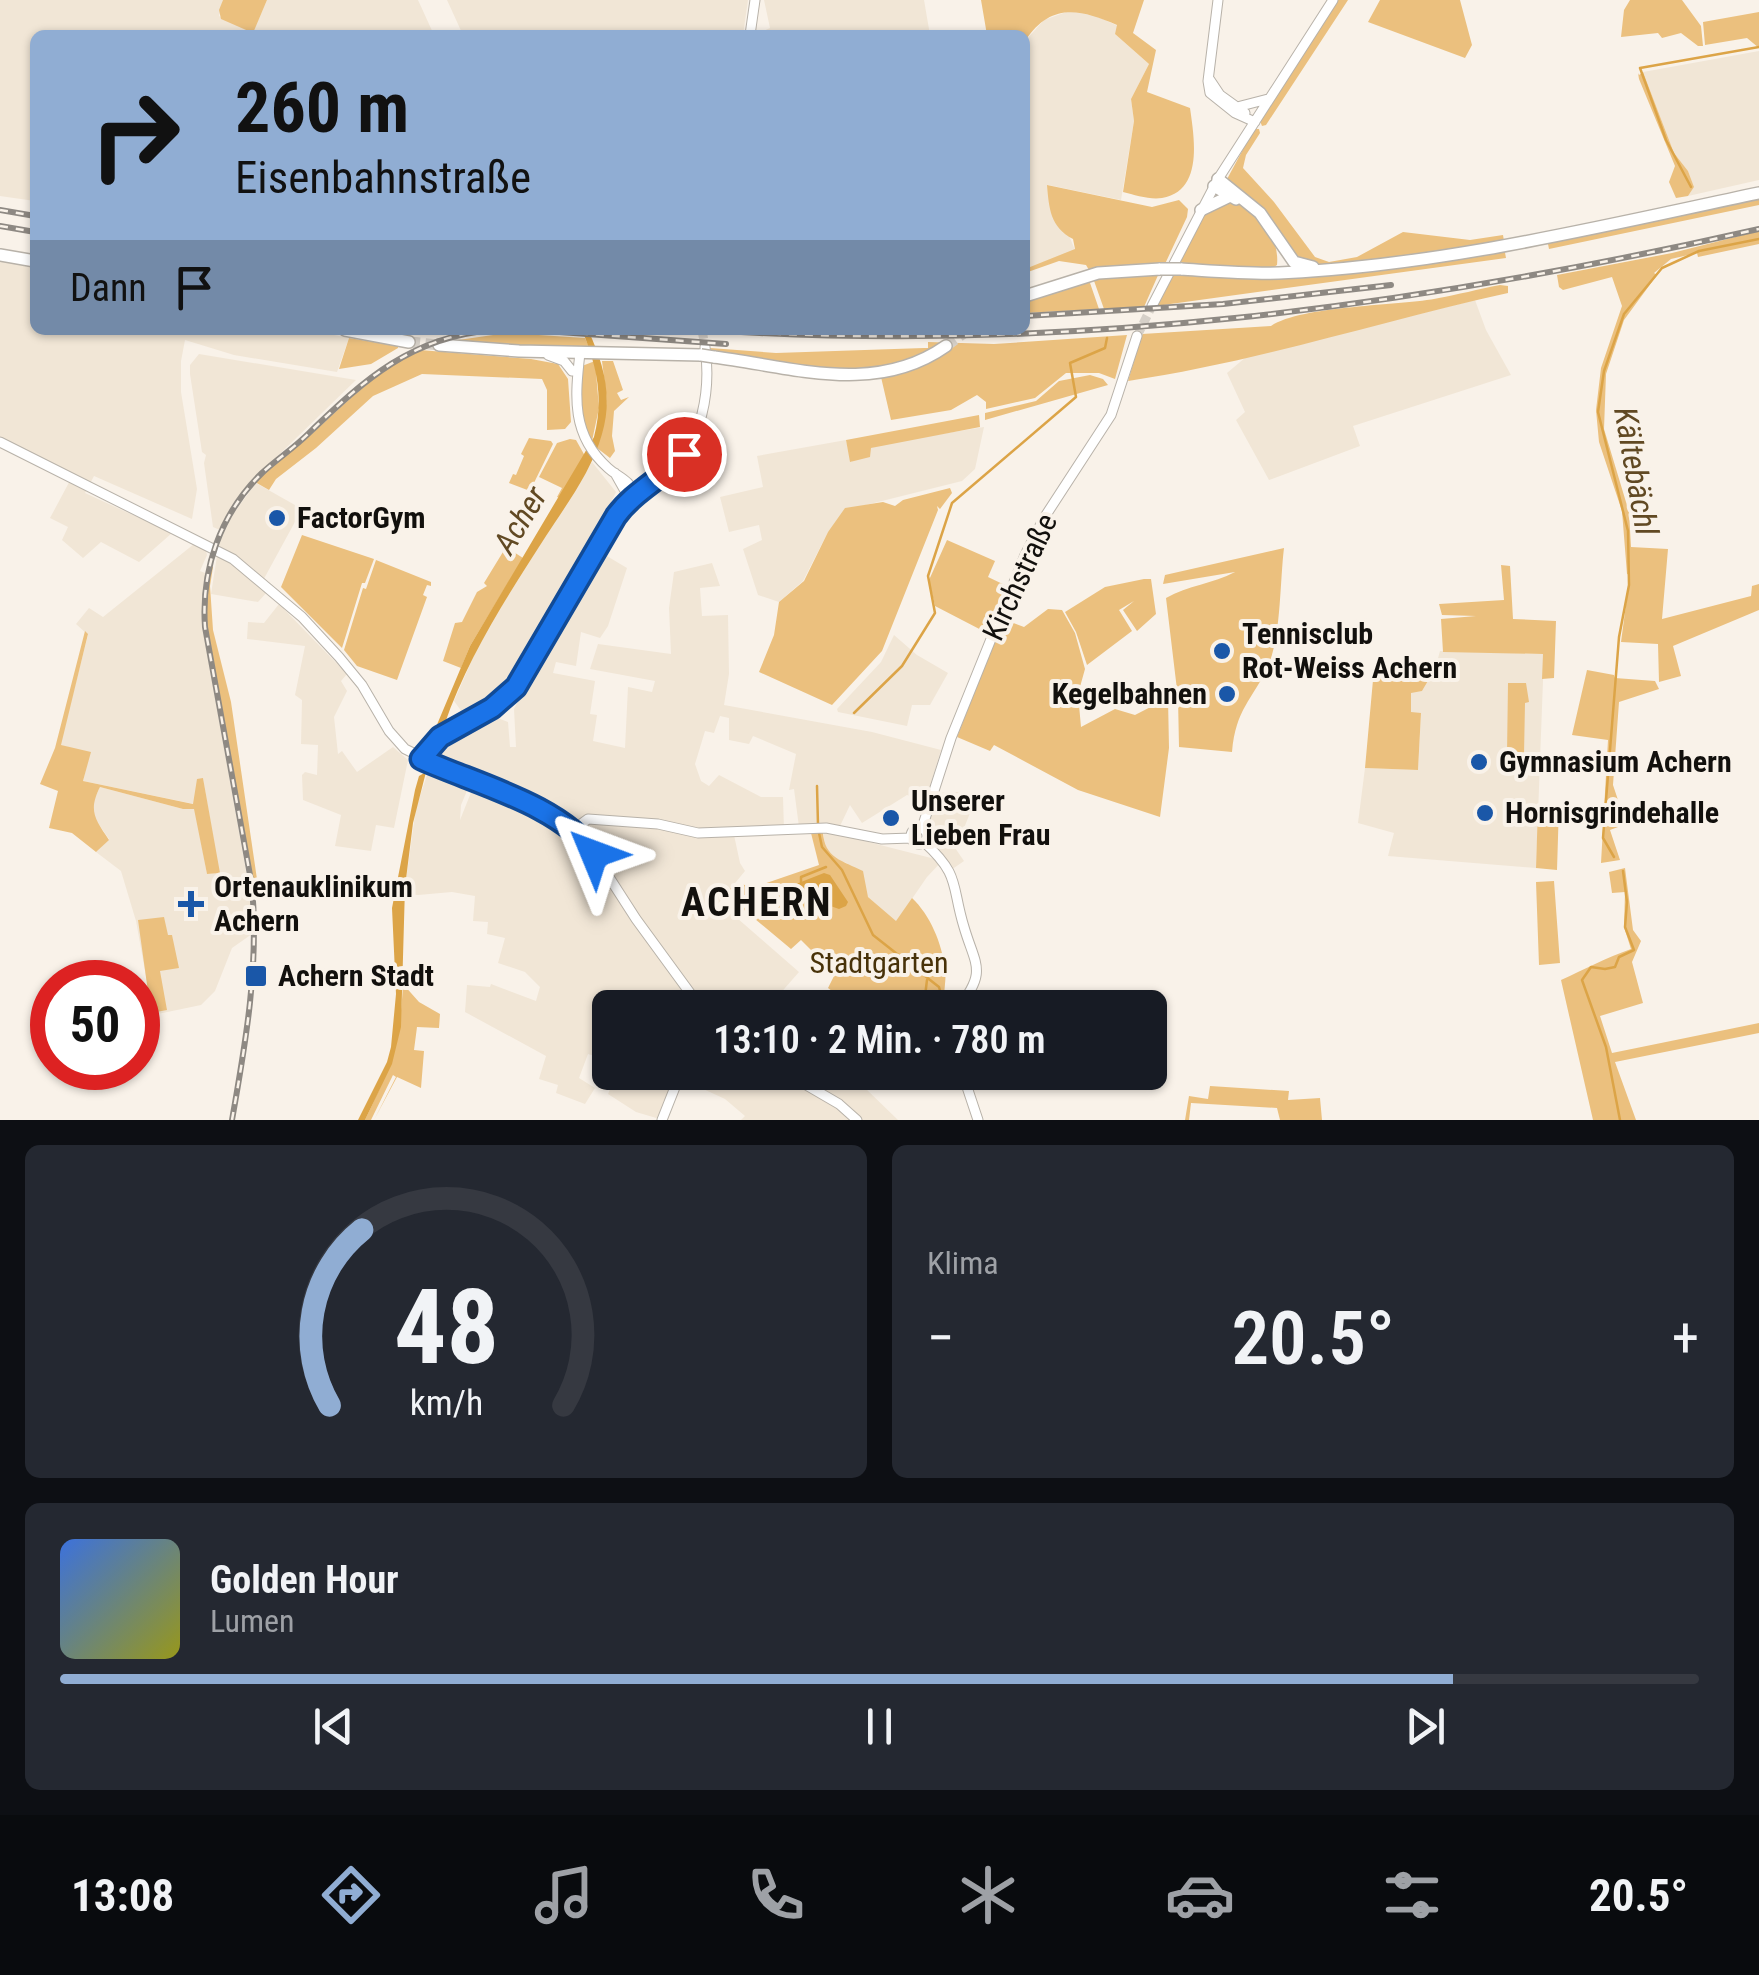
<!DOCTYPE html>
<html lang="de">
<meta charset="utf-8">
<style>
body{margin:0;font-family:"Roboto Condensed",sans-serif;background:#242831;color:#f1f3f6;height:100vh;display:flex;flex-direction:column;font-size:38px;white-space:nowrap}
*{box-sizing:border-box;margin:0}
p{font-size:32px;color:#9ea1a6}
.icon{flex:none;width:55px;height:55px;fill:none;stroke:currentColor;stroke-width:2;stroke-linecap:round;stroke-linejoin:round}
.map{position:relative;height:1120px;overflow:hidden}
.side{display:flex;flex-direction:column;gap:25px;padding:25px;background:#0d0f14;flex:1}
.side>*{flex:none}
.top-card{position:absolute;left:30px;top:30px;width:1000px;height:305px;border-radius:15px;box-shadow:0 2px 8px #0004;background:#90add3;color:#111;overflow:hidden}
.speed{position:absolute;left:30px;top:960px;display:flex;gap:20px;font-size:50px;font-weight:700;text-align:center}
.speed>*{display:grid;place-content:center;width:130px;height:130px;border-radius:50%;background:#171b24;box-shadow:0 2px 8px #0004;line-height:1}
.speed .limit{border:15px solid #d22;background:#fff;color:#111}
.pin{position:absolute;display:grid;place-items:center;width:85px;height:85px;color:#fff;margin:-42px;border:5px solid #fff;border-radius:50%;box-shadow:0 2px 10px #0007}
.me{position:absolute;width:110px;margin:-55px;rotate:314deg;stroke-linejoin:round;filter:drop-shadow(0 0 8px #0008)}
.turn{display:flex;align-items:center;gap:35px;height:210px;padding:0 40px;font-size:45px}
.turn .icon{width:130px;height:130px;stroke-width:2.5}
.turn b{display:block;font-size:70px;line-height:85px}
.then{display:flex;align-items:center;height:95px;padding:0 40px;background:#0003;gap:20px;font-size:38px}
.big{font-size:75px;font-weight:600;line-height:1.1}
.side .card{flex:1;display:flex;flex-direction:column;justify-content:center;gap:15px;min-width:0;padding:0 35px;border-radius:15px;background:#242831}
.side .dial{align-items:center;gap:0}
.dial svg{height:260px;overflow:visible;fill:none;stroke:#363941;stroke-width:7;stroke-linecap:round;text-anchor:middle}
.dial text{fill:#f1f3f6;stroke:none}
.song{display:flex;align-items:center;gap:30px}
.cover{width:120px;height:120px;border-radius:15px;background:linear-gradient(135deg,hsl(220 70% 55%),hsl(60 70% 35%))}
.played{height:10px;border-radius:5px;background:linear-gradient(90deg,#90add3 85%,#363941 85%)}
.keys{display:flex;justify-content:space-around;direction:ltr}
.heat{display:flex;justify-content:space-between;align-items:center;font-size:55px;direction:ltr}
.side .tiles{flex:1;display:grid;gap:25px;grid-template-columns:1fr 1fr}
.card:last-child{grid-column:span 2}
.trip{position:absolute;left:592px;top:990px;width:575px;height:100px;border-radius:15px;background:#171b24;box-shadow:0 2px 8px #0004;font-weight:600;line-height:100px;text-align:center}
.tab-bar{display:flex;height:160px;justify-content:space-around;align-items:center;background:#090b0e;color:#9ea1a6}
.tab-bar .icon{width:70px;height:70px}
.tab-bar .active{color:#90add3}
.tab-bar b{font-size:45px;color:#f1f3f6}
.map>svg:first-child{display:block}
</style>
<div class="map">
<svg width="1759" height="1120" viewBox="0 0 1759 1120">
<rect width="100%" height="100%" fill="#f9f2e9"/>
<!-- built -->
<path fill="#f1e6d6" d="M0,0H223L219,16L253,32L267,0H418L434,35H35V201L0,196Z
M447,0H748L743,35H463Z
M764,0H924L930,35H755L770,28Z
M1083,10L1118,26L1115,34L1149,64L1131,99L1134,121L1121,200L1048,185L1075,250L1025,269V177L1030,176L1025,108V41L1044,20L1069,11Z
M1759,51V180L1688,196L1694,187L1688,171L1674,153L1643,72Z
M0,258L35,264V330H309L349,338L337,372L234,355L185,340L181,361V392L197,489L192,519L94,476L85,493L172,533L139,562L101,542L83,558L62,540L68,527L50,518L73,475L0,437Z
M1475,300L1486,330L1511,375L1353,426L1360,446L1269,480L1236,420L1245,412L1227,373L1246,357Z
M199,354L356,380L250,483L220,530L213,527L204,463L206,455L202,452L190,374V365Z
M984,427L975,469L962,481L862,506L828,532L803,581L779,602L758,595L743,549L762,540L759,525L729,532L720,497L763,487L757,456L846,440L851,462L871,448L886,443Z
M592,462L616,492L590,546L627,568L608,626L600,638L581,632L576,666L556,662L553,673L595,681L590,714L597,715L593,741L625,748L628,687L652,692L655,681L590,669L598,644L671,654L669,608L674,572L712,563L720,586L700,588L702,616L728,615L729,674L724,705L872,732L941,750L925,802L907,795L862,823L850,805L840,826L799,827L794,789L789,790L796,754L753,736L749,744L729,740V718L720,716L714,733L705,731L695,764L701,781L709,786L719,775L761,797H783L784,830L734,835L740,863L745,871L717,905L737,918L799,972L778,996L783,1007L610,1008V1061L588,1054L579,1078L595,1088L585,1104L556,1093L558,1085L539,1079L546,1056L465,1012L467,985L490,987L491,984L536,1001L540,987L525,972L498,963L505,938L487,934L488,922L473,921L475,896L452,892L418,895L407,894L405,887L416,808L428,772L469,786L461,805L460,820L476,780L443,762L438,757L439,750L459,731L490,715L508,722L510,747H516L514,709L560,622L554,617L515,679L492,702L465,716L454,701L482,637Z
M256,483L302,509L260,586L267,592L258,602L211,594L219,543L233,514Z
M194,544L206,550L207,555L200,571L205,573L203,630L249,888L252,934L232,948L215,991L201,1005L153,1015L136,921L121,871L96,852L109,839L93,816L91,806L100,787L183,809H195L207,874L219,873L203,778L194,804L83,781L90,753L60,745L88,635L76,624L89,608L103,617Z
M279,604L347,674L341,681L347,691L334,717L338,754L342,751L357,772L393,747L408,760L394,828L376,825L371,851L335,846L341,815L303,800L302,775L305,772L317,775L318,745L301,744L302,700L295,695L305,646L247,639L248,622L264,623Z
M894,635L917,655L948,673L930,705H912L907,726L838,712L837,709L881,662Z
M1440,651L1544,654L1536,868L1388,856L1394,833L1358,823L1365,768L1418,770L1421,713H1411V692L1422,691L1435,669Z
M958,792L976,798L964,828L949,839L964,861L951,870L943,860L927,877L896,922L868,897L847,863L836,861L824,845V833L841,835L935,859L928,829L937,793Z
M617,1073H683L663,1120L636,1112L608,1094Z
M694,1073H891L864,1087L898,1120H741L745,1116L725,1099L699,1087L703,1078Z"/>
<!-- green -->
<path fill="#ebc07e" d="M223,0H267L253,33L221,19L219,10Z
M981,0H1144L1133,33L1156,50L1147,92L1190,108C1194,137 1204,191 1162,198C1150,200 1135,195 1123,192L1134,121L1131,99L1149,64L1115,34L1117,25C1080,9 1051,2 1025,41V35H987Z
M1336,0H1348L1266,125L1262,126L1260,121Z
M1380,0H1460L1472,45L1465,58L1368,22Z
M1630,0H1682L1701,26L1703,46H1698L1681,33L1662,38L1658,33L1621,37L1624,10Z
M1759,12V48L1747,38L1705,45L1703,22Z
M1643,72L1674,153L1688,171L1694,187L1688,196L1676,198L1669,182L1675,166L1639,79L1638,73L1639,75Z
M1254,129H1259L1260,133L1246,155L1243,168L1274,202L1315,257L1329,262L1357,257L1403,232L1470,240L1503,235L1504,241L1331,266L1298,262L1226,181Z
M1047,185L1152,207L1179,200L1188,209L1187,217L1165,264L1089,270L1086,265L1059,261L1025,273V269L1075,249L1073,239C1050,227 1049,208 1047,185Z
M1759,196V205L1549,249L1547,239Z
M1227,200C1256,208 1280,235 1277,265L1271,269L1178,264C1190,240 1199,208 1227,200Z
M1759,231V244L1698,257L1697,253L1671,259L1654,273L1657,275L1624,320L1606,374L1604,429L1629,512L1631,547L1668,549L1662,619L1751,596L1752,586L1759,584V610L1673,646L1681,676L1659,682L1658,644L1621,642L1630,575L1627,574L1622,511L1599,442L1596,410L1601,368L1622,306L1612,277L1563,290L1559,287L1557,275L1672,253Z
M1504,247L1506,258L1156,306L1172,275L1298,277Z
M1159,273L1144,307L1104,309L1093,278Z
M1089,280L1099,309L1025,313V302Z
M1500,285L1508,286V293C1381,321 1257,362 1128,381L1142,334L1271,326C1302,305 1401,306 1439,298C1456,295 1479,289 1500,285Z
M507,333L585,338L589,347L519,348L444,342Z
M1127,335L1115,379L1099,373H1066L1035,398L986,409V402L977,395L951,410L891,420L881,377L919,367L950,349L897,366L847,374L711,352L710,348L776,353L924,348H928V342L994,344Z
M349,338L398,346V348L371,364L339,369Z
M420,350L531,359L558,364L568,379L571,422L565,429L547,430V390L542,379L422,374L373,396L316,448L276,479L269,490L255,482C274,464 296,449 315,431C349,400 378,370 420,350Z
M595,361L599,408L592,441C579,418 577,391 582,366Z
M602,361H613L623,390L617,393L621,400L629,397L614,411L612,436L615,451L610,458L597,448L607,401Z
M1090,375L1103,379L1108,385L985,420V413L1036,401L1059,381Z
M979,415L980,427L871,448L870,457L850,462L846,440Z
M529,438L551,441L553,444L530,491L509,483L513,474L516,475L524,456L521,454Z
M570,439L576,440L585,456L560,498L557,497L562,488L539,477L557,443Z
M950,488L952,493L940,509L937,506L938,510L882,651L832,705L759,672L774,635L779,602L804,581L828,532L845,508L883,502L895,506L903,500Z
M302,535L374,559L365,583H362L342,648L281,587Z
M947,540L995,561L988,577L1009,587L989,634L935,606L929,580Z
M506,547L523,558L470,646L461,668L443,661L455,623L462,622L477,592L487,586L484,583Z
M1284,548C1280,580 1281,638 1268,666C1252,701 1236,708 1232,752L1179,747L1178,698L1166,598C1188,585 1213,584 1235,572L1163,584L1165,575Z
M376,560L431,582V586L427,585L423,595L427,597L397,680L357,666L344,650L363,588L366,589Z
M1501,565L1510,566L1513,619L1556,621L1554,678L1542,679L1543,654L1443,652L1441,619L1476,616L1442,615L1439,604L1504,600Z
M211,566L213,567L210,586L213,630L231,702L258,886H254L207,628L206,589Z
M1144,579H1151L1156,614L1137,631L1123,610L1134,601L1119,610L1132,631L1087,665L1076,632L1065,612L1105,587Z
M1048,609L1062,610L1075,633L1085,669L1078,694L1081,727L1115,709L1135,715L1168,698L1169,748L1160,817L1078,790L994,745L990,751L957,737L1003,619L1024,627Z
M85,631L88,634L61,745L91,752L83,781L193,804L197,779L203,778L220,873L207,874L194,809H183L100,787C88,811 95,819 109,840L96,852L72,833L49,828L58,791L40,784L55,748Z
M1374,669H1435L1422,691L1411,693V712L1421,713L1418,770L1365,768Z
M1587,670L1614,675L1615,678L1655,681L1659,689L1619,702L1613,785L1626,824L1610,830L1620,860L1601,863L1608,740L1572,735Z
M1508,683H1526L1529,702L1525,703L1524,755L1507,754Z
M1559,805L1557,870L1536,868L1538,806Z
M823,832C824,858 843,861 863,871L868,897L896,921L912,898C930,915 942,943 945,969C947,982 942,991 946,1007H853L828,988L835,974L801,940L791,949L725,894L735,883L755,887L819,865L811,833Z
M1625,868L1633,930L1641,941L1632,962L1643,1003L1600,1016L1612,1053L1759,1023V1033L1615,1062L1636,1120H1593L1561,980C1585,969 1606,958 1631,949L1624,927L1625,892L1612,893L1609,872Z
M1554,881L1560,963L1539,965L1536,882Z
M164,917L168,935H172L179,968L160,971L167,1010L151,1013L138,920Z
M403,984L419,1002L440,1014L439,1028L417,1027L414,1050L424,1051L421,1088L397,1077L374,1120L396,1077L393,1075L371,1120H365C391,1066 400,1044 403,984Z
M1210,1086L1289,1091L1288,1100L1320,1098L1322,1120H1280L1277,1108L1191,1103L1189,1120H1185L1189,1096L1208,1099Z"/>
<!-- water -->
<path fill="#dca447" d="M582,330H588C604,364 613,397 602,434C592,471 566,505 546,536C507,597 468,656 444,726L436,727L470,646L594,437C604,398 597,366 582,330Z
M426,772L413,823L405,887L401,1027L392,1064L365,1120H358L387,1062L391,1047L396,994L392,908L415,790L419,776Z
M824,873L830,875L848,902L846,906L839,909L805,897L796,884Z"/>
<g fill="none" stroke-linecap="round" stroke-linejoin="round">
<!-- stream -->
<path stroke="#dca447" stroke-width="2.5" d="M1691,187L1666,140L1640,68L1759,47
M854,713L902,666L935,613L928,576L952,503L1076,397L1070,363L1105,348L1107,338
M817,786L818,825
M819,833L822,847L842,870L873,935L939,987L945,1008
M1614,857L1603,838L1619,637L1629,585L1628,531L1598,412L1604,371L1624,314L1662,268L1699,251L1759,239
M801,882V877L826,867
M927,980L925,996L930,1008
M1620,1120L1606,1047L1582,980L1591,967L1605,969L1615,967L1619,957L1634,950L1625,927L1627,902L1623,871"/>
<!-- secondary-tunnel -->
<path stroke="#d6d0c8" stroke-width="9" stroke-dasharray="9 4.5" stroke-linecap="butt" d="M702,330L705,347
M1137,336L1152,306"/>
<!-- primary-tunnel -->
<path stroke="#d6d0c8" stroke-width="11" stroke-dasharray="11 5.5" stroke-linecap="butt" d="M409,342L439,345
M946,346L968,330"/>
<defs>
<path id="secondary" d="M1218,0L1208,81L1210,93L1235,113L1255,122
M750,35L755,0
M1210,80L1220,95L1245,113
M1237,107L1268,99
M1152,306L1218,179L1333,0
M580,353C575,397 571,435 608,468C619,478 630,479 634,495
M548,355L564,361L572,371
M0,442L233,559L302,617L339,657L362,685L389,731L405,749L473,782L544,811L568,826L589,846L636,919L701,1008
M615,473L624,489L634,495
M421,759L440,737L501,702L516,687L616,516C631,495 650,486 669,470C703,442 711,389 705,347
M911 836a8 8 0 1 1 16 0a8 8 0 1 1-16 0Z
M922,828L951,738L1025,555L1044,518L1111,415L1137,336
M573,830L588,819L658,824L698,833L826,828L882,839L911,838
M924,842C961,876 951,885 964,927C975,965 988,971 958,1008
M784,1072L839,1104L857,1120
M962,1072L978,1120
M662,1120L681,1072"/>
<path id="primary" d="M1218,179L1260,213L1294,262L1313,267
M1214,186L1236,199
M1201,210L1228,197
M0,255L35,261
M1181,269C1213,271 1247,274 1279,273C1440,266 1602,226 1759,193
M1025,296L1098,273L1160,269
M345,330L409,342
M439,345L519,351L701,355
M714,357C793,367 875,396 946,346"/>
</defs>
<!-- secondary casing -->
<use href="#secondary" stroke="#b8b2a9" stroke-width="11"/>
<!-- primary casing -->
<use href="#primary" stroke="#b8b2a9" stroke-width="14"/>
<!-- secondary -->
<use href="#secondary" stroke="#fff" stroke-width="9"/>
<!-- primary -->
<use href="#primary" stroke="#fff" stroke-width="11"/>
<defs>
<path id="rail" d="M0,210L35,216
M0,226L35,232
M1025,316L1223,304L1391,285
M532,330L726,344
M709,330C1063,354 1414,307 1759,229
M232,1120C246,1041 259,966 252,886L205,627C201,570 220,514 262,473C277,459 294,448 309,433C365,379 411,337 493,330"/>
</defs>
<!-- rail casing -->
<use href="#rail" stroke="#8e8983" stroke-width="6"/>
<!-- rail -->
<use href="#rail" stroke="#f9f2e9" stroke-width="2.5" stroke-dasharray="8" stroke-linecap="butt"/>
<defs>
<path id="primary-bridge" d="M1160,269H1181
M701,355L714,357"/>
</defs>
<!-- primary-bridge casing -->
<use href="#primary-bridge" stroke="#b8b2a9" stroke-width="14" stroke-linecap="butt"/>
<!-- primary-bridge -->
<use href="#primary-bridge" stroke="#fff" stroke-width="11"/>
</g>
<g fill="none" stroke-linecap="round" stroke-linejoin="round">
<defs>
<path id="route" d="M594,854C562,805 473,783 421,759L440,737L492,708L516,687L616,516C635,490 664,478 684,454"/>
</defs>
<!-- route casing -->
<use href="#route" stroke="#114b97" stroke-width="25"/>
<!-- route -->
<use href="#route" stroke="#1a73e8" stroke-width="18"/>
</g>
<!-- markers -->
<g fill="#1a57a8" stroke="#f9f2e9" stroke-width="4">
<circle cx="277" cy="518" r="10"/>
<circle cx="1222" cy="651" r="10"/>
<circle cx="1227" cy="694" r="10"/>
<circle cx="1479" cy="762" r="10"/>
<circle cx="1485" cy="813" r="10"/>
<circle cx="891" cy="818" r="10"/>
<path d="M186 889h10v10h10v10h-10v10h-10v-10h-10v-10h10z"/>
<rect x="244" y="964" width="24" height="24" rx="5"/>
</g>
<g text-anchor="middle" stroke-width="8" stroke-linejoin="round" paint-order="stroke">
<!-- poi labels -->
<g font-size="30" font-weight="bold" fill="#12100d" stroke="#f9f2e9" text-anchor="start">
<text x="297" y="528">FactorGym</text>
<text x="1242" y="644">Tennisclub<tspan x="1242" dy="34">Rot-Weiss Achern</tspan></text>
<text x="1207" y="704" text-anchor="end">Kegelbahnen</text>
<text x="1499" y="772">Gymnasium Achern</text>
<text x="911" y="811">Unserer<tspan x="911" dy="34">Lieben Frau</tspan></text>
<text x="1505" y="823">Hornisgrindehalle</text>
<text x="214" y="897">Ortenauklinikum<tspan x="214" dy="34">Achern</tspan></text>
<text x="278" y="986">Achern Stadt</text>
</g>
<!-- street labels -->
<g font-size="30" fill="#12100d" stroke="#f9f2e9">
<text transform="translate(1020 577) rotate(-65)" y="10">Kirchstraße</text>
</g>
<!-- park labels -->
<g font-size="30" fill="#483209" stroke="#f9f2e9">
<text x="879" y="973">Stadtgarten</text>
</g>
<!-- water labels -->
<g font-size="32" font-style="italic" fill="#614923" stroke="#f9f2e9">
<text transform="translate(1636 471) rotate(80)" y="11">Kältebächl</text>
<text transform="translate(520 520) rotate(-59)" y="11">Acher</text>
</g>
<!-- district labels -->
<g font-size="40" font-weight="bold" letter-spacing="2.5" fill="#12100d" stroke="#f9f2e9">
<text x="757" y="916">ACHERN</text>
</g>
</g>
</svg>
<div class="speed"><div class="limit">50</div></div>
<div class="pin" style="left:684px;top:454px;background:#d93025"><svg class="icon" aria-label="arrive" viewBox="0 0 24 24"><path d="M6 21V4h12l-3 4 3 4H6"/></svg></div>
<svg class="me" style="left:594px;top:854px" viewBox="-20 -20 40 40"><path d="M0-17L14 15 0 8-14 15z" fill="#1a73e8" stroke="#fff" stroke-width="4"/></svg>
<div class="trip">13:10 · 2 Min. · 780 m</div>
<div class="top-card">
<div class="turn"><svg class="icon" aria-label="right" viewBox="0 0 24 24"><path d="M7 20v-9h11M14 6l5 5-5 5"/></svg><div><b>260 m</b>Eisenbahnstraße</div></div>
<div class="then">Dann<svg class="icon" aria-label="arrive" viewBox="0 0 24 24"><path d="M6 21V4h12l-3 4 3 4H6"/></svg></div>
</div>
</div>
<section class="side">
<div class="tiles">
<div class="card dial"><svg viewBox="0 0 100 80">
<path d="M14 69A42 42 0 1 1 86 69"/>
<path d="M14 69A42 42 0 0 1 24 15" stroke="#90add3"/>
<text x="50" y="56" font-size="32" font-weight="700">48</text>
<text x="50" y="72" font-size="11">km/h</text>
</svg></div>
<div class="card"><p>Klima</p>
<div class="heat"><a>−</a><b class="big">20.5°</b><a>+</a></div>
</div>
<div class="card">
<div class="song"><i class="cover"></i><div><b>Golden Hour</b><p>Lumen</p></div></div>
<div class="played"></div>
<div class="keys"><svg class="icon" aria-label="previous" viewBox="0 0 24 24"><path d="M18 5L8 12l10 7zM5 5v14"/></svg><svg class="icon" aria-label="pause" viewBox="0 0 24 24"><path d="M8 5v14M16 5v14"/></svg><svg class="icon" aria-label="next" viewBox="0 0 24 24"><path d="M6 5l10 7-10 7zM19 5v14"/></svg></div>
</div>
</div>
</section>
<nav class="tab-bar">
<b>13:08</b>
<svg class="icon active" aria-label="directions" viewBox="0 0 24 24"><path d="M12 3l9 9-9 9-9-9zM9 14v-3h6M13 9l2 2-2 2"/></svg>
<svg class="icon" aria-label="music" viewBox="0 0 24 24"><path d="M9 18V5l10-2v13"/><circle cx="6" cy="18" r="3"/><circle cx="16" cy="16" r="3"/></svg>
<svg class="icon" aria-label="phone" viewBox="0 0 24 24"><path d="M5 4h4l2 5-3 2q2 4 5 5l2-3 5 2v4C11 20 4 13 5 4z"/></svg>
<svg class="icon" aria-label="climate" viewBox="0 0 24 24"><path d="M12 3v18M4 7l16 10M4 17L20 7"/></svg>
<svg class="icon" aria-label="car" viewBox="0 0 24 24"><path d="M5 17H2v-5l4-1 3-4h7l3 4 3 1v5h-3M9 17h6M6 11h13"/><circle cx="7" cy="17" r="2"/><circle cx="17" cy="17" r="2"/></svg>
<svg class="icon" aria-label="filters" viewBox="0 0 24 24"><path d="M4 7h16M4 17h16"/><circle cx="9" cy="7" r="2"/><circle cx="15" cy="17" r="2"/></svg>
<b>20.5°</b>
</nav>
